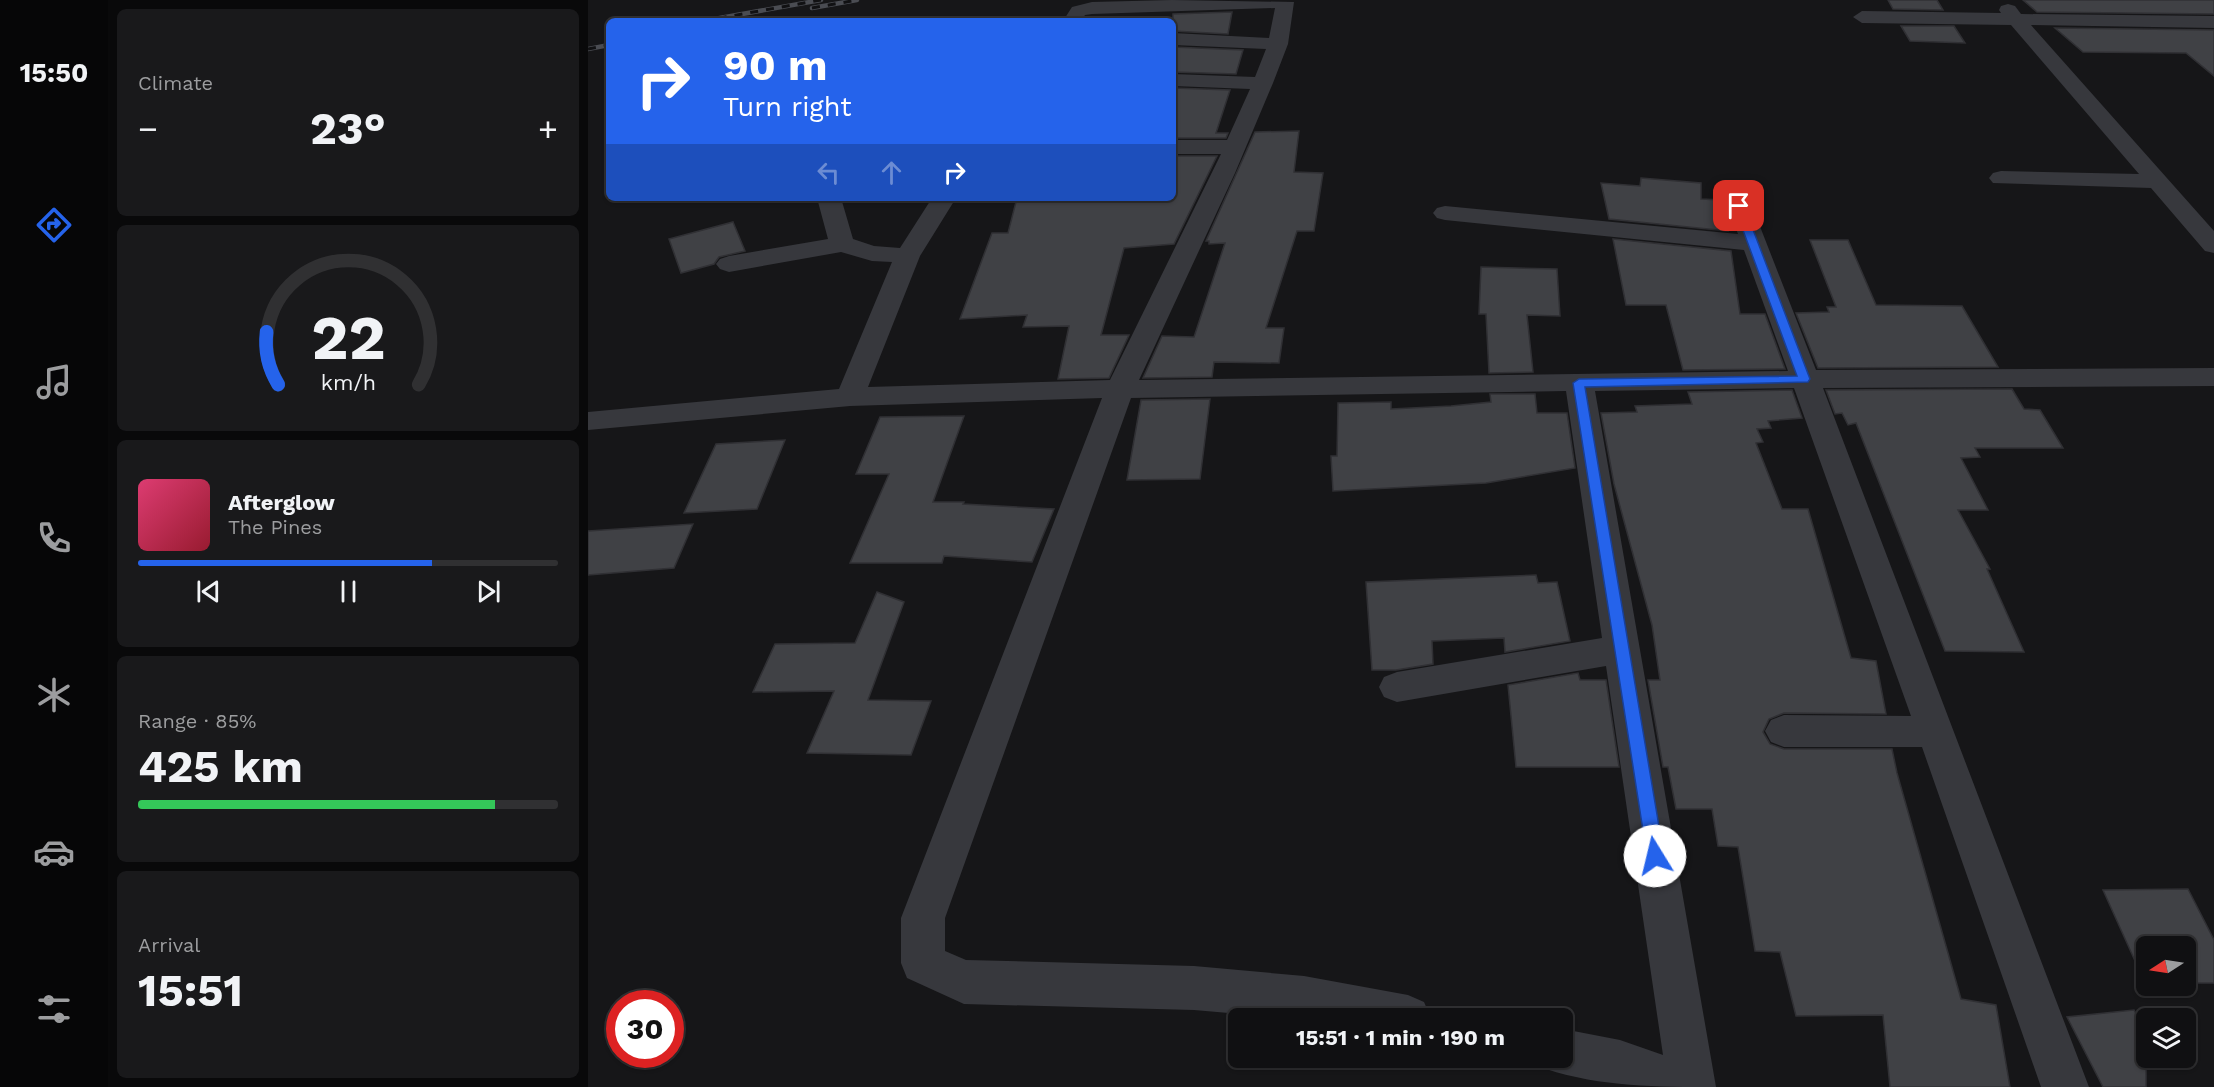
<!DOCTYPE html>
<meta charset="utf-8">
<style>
body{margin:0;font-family:"Work Sans",sans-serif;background:#19191b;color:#f1f3f6;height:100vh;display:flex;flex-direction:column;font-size:22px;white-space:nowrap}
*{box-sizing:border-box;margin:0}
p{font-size:20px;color:#9c9d9f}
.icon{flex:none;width:33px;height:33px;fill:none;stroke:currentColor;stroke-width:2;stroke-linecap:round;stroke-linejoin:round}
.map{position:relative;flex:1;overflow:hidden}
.side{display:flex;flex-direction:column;gap:9px;padding:9px;background:#09090a;width:480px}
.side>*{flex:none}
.guide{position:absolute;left:18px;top:18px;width:570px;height:183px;border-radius:9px;box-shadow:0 2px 4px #0004,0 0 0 2px #303032;background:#2563eb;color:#fff;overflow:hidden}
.needle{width:39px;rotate:258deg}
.controls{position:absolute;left:1548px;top:936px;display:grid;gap:12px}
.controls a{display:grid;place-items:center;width:60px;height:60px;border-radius:9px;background:#101012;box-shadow:0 2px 4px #0004,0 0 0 2px #303032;font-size:30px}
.speed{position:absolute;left:18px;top:990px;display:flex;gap:12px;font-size:30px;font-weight:700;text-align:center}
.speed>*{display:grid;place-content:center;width:78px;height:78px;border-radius:50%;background:#101012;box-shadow:0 2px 4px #0004,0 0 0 2px #303032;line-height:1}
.speed .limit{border:9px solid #d22;background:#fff;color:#111}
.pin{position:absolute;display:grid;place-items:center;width:51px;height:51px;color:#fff;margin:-26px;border-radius:12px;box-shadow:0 3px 9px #0006}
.me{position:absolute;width:66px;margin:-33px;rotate:351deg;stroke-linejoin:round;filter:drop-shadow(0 0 4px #0008)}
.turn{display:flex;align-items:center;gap:21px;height:126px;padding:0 18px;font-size:27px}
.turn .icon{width:78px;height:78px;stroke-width:2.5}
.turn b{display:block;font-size:42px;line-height:51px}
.lanes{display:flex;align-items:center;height:57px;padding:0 18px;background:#0003;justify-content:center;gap:30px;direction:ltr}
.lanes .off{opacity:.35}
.big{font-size:45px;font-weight:700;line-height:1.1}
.side .tile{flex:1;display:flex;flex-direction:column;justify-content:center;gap:9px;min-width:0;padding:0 21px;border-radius:9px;background:#19191b}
.side .dial{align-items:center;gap:0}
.dial svg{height:156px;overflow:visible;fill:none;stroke:#303032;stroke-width:7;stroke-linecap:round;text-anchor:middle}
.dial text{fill:#f1f3f6;stroke:none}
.song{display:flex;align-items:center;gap:18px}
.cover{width:72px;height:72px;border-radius:9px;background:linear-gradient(135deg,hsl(340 70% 55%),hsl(350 70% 35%))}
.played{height:6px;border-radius:3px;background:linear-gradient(90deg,#2563eb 70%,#303032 70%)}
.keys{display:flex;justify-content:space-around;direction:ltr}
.heat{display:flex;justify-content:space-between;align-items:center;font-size:33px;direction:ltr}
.charge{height:9px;border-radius:4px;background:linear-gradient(90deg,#34c759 85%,#303032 0)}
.trip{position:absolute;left:640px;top:1008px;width:345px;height:60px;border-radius:9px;background:#101012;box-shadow:0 2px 4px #0004,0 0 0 2px #303032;font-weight:700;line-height:60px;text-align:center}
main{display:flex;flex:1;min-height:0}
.tabs{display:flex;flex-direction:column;width:108px;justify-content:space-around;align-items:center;background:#060607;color:#9c9d9f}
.tabs .icon{width:42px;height:42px}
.tabs .active{color:#2563eb}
.tabs b{font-size:27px;color:#f1f3f6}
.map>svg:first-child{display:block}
</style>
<main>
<nav class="tabs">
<b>15:50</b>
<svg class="icon active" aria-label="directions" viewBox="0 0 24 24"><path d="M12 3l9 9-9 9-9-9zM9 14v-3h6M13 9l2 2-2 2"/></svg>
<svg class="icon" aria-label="music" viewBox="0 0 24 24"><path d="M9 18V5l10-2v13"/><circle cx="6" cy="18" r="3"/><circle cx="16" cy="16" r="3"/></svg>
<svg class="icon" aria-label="phone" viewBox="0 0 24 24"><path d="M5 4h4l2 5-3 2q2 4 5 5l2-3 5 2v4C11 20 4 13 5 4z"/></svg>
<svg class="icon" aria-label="climate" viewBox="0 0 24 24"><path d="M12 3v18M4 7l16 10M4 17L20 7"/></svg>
<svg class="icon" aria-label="car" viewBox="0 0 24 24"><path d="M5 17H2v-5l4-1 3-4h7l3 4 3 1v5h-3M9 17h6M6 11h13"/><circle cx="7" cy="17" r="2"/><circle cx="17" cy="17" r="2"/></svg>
<svg class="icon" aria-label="filters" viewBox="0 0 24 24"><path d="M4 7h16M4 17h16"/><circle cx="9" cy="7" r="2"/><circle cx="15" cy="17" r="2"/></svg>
</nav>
<section class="side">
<div class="tile"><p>Climate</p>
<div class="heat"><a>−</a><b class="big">23°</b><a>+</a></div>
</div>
<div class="tile dial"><svg viewBox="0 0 100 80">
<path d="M14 69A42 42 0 1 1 86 69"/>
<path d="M14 69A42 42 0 0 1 8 42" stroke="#2563eb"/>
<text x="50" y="56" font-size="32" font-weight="700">22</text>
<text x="50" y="72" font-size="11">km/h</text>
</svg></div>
<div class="tile">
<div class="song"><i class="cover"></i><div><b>Afterglow</b><p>The Pines</p></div></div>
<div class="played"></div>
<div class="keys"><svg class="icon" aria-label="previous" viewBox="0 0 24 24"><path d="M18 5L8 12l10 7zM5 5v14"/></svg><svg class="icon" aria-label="pause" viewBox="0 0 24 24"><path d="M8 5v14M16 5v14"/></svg><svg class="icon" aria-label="next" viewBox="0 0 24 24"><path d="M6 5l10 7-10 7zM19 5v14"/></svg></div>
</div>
<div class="tile"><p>Range · 85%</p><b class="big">425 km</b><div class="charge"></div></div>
<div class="tile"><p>Arrival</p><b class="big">15:51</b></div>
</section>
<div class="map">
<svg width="1626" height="1087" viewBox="0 0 1626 1087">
<rect width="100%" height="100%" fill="#161618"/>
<!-- building -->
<path fill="#404145" stroke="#303034" stroke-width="1.5" d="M1300,0H1349L1355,10L1305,9Z
M1435,0H1626V14L1449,12Z
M644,12L640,34L585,31V14Z
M1313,26H1366L1377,43L1322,41Z
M1467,28L1626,30V76L1598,53L1495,52Z
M585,47L655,50L648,74L585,72Z
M585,88L642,90L628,133H640L638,138H585Z
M711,131L706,172L735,173L726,231H709L678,328H696L691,363L626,362L624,377L555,378L574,336L606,337L637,243L621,244V241H618L667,132Z
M585,156H629L586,244L536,248L513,335H541L521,378L470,379L481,326L435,327L439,315L372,319L404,233H420L429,198H585Z
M1053,178L1113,183V199L1135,200L1140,231L1021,219L1013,183L1052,186Z
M145,222L157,251L131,257L126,264L93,273L81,239Z
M1025,239L1143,251L1152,314H1177L1197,369L1095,370L1078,305H1038Z
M1222,240H1260L1288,305L1374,306L1410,367L1230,368L1208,313L1241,312L1239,307H1248Z
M893,267L969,269L972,316L939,315L945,372L901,373L898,314H891Z
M1424,389L1436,409L1452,410L1475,448H1387L1392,457L1373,458L1400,510H1370L1402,569H1399L1436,652L1357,651L1268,423L1260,425L1254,413L1247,414L1238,390Z
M1204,390L1214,418L1180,421L1183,428L1169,429L1175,442L1168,443L1194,509H1220L1263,658L1288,661L1298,714L1196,713L1181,719L1175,732L1182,744L1196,749H1304L1309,773L1373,999L1408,1005L1422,1087H1302L1295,1015L1208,1016L1192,952L1167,951L1150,847L1130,846L1124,809H1088L1080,767H1075L1060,680H1072L1064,625L1026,484L1013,413L1049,412L1047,406L1104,404L1100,392Z
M902,394H947L949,413H979L987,468L898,483L745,491L743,456H749L750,403L803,402V409L863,406L903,402Z
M622,399L612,479L539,480L553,400Z
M376,416L345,502H376L375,504L466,509L444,562L356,556L354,563H262L301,474H268L292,417Z
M197,440L169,509L96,513L128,444Z
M105,524L86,568L0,575V531Z
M948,575L950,583L969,582L982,641L917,652L916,638L844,641L845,664L808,670H784L778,582Z
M289,592L316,602L280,700L343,701L323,755L219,753L246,691L165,692L187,644L267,643Z
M990,673L992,680H1018L1031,767H928L920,685Z
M1600,889L1626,940V983H1598V946H1558L1557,983L1515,890Z
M1546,1010L1558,1032V1087H1515L1479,1017Z"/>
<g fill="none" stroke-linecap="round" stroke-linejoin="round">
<!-- minor -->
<path fill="#37383d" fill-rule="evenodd" d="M584,0L706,2L700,44L685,83L647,173L551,380L1200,371L1156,250L857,220L849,218L845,213L849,208L857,206L1150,234L1133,188L1137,183H1153L1157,188L1228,370L1626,368V386L1235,388L1501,1087H1453L1334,747H1196L1183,742L1177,731L1183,720L1196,715L1323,716L1206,388L1007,391L1128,1087C1070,1087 1013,1087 958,1069L954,1058H975V1029L1032,1040L1075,1055L1018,666L809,702L796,697L791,687L796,677L809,672L1014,638L978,391L543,398L357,918V951L378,960L606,966L716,976L820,995L836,1002L843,1018H699L606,1010L376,1004L319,978L313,963V918L514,398L262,406L0,430V412L251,389L304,262L284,261L253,252L141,272L132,269L128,264L132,259L141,256L240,239L229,198H253L265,239L286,246L312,248L344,198H368L332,256L280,387L522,380L633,154H585V140H639L662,89L585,86V74L667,77L678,49L585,45V33L681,38L687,8L504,14L497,15L493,21H475L484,7L504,2Z
M1420,4L1427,6L1433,14L1626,16V28L1443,25L1626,231V253L1617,251L1563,188L1405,183L1401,178L1405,173L1413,171L1551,174L1423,25L1274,23L1265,17L1274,11L1413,13L1411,10L1413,6Z"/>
<defs>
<path id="rail" d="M224,8L269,0
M115,21L233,0
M0,49L21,45"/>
</defs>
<!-- rail casing -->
<use href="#rail" stroke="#4a4c52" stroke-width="4.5"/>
<!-- rail -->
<use href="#rail" stroke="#111113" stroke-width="3" stroke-dasharray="8" stroke-linecap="butt"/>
</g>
<!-- route -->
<path fill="#2563eb" stroke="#184099" stroke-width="1.5" d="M1151,203L1156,206L1222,379L1220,382L997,387L1076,856L1073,862L1067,864L1061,862L1059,856L985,383L991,379L1209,376L1146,206Z"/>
</svg>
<div class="controls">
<a><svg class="needle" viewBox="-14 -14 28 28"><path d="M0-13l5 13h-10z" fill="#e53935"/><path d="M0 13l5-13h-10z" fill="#9c9d9f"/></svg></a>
<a><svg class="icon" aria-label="layers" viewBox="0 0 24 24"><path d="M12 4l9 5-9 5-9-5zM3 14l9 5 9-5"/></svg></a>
</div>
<div class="speed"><div class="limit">30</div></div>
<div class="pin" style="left:1151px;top:206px;background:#d93025"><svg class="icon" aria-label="arrive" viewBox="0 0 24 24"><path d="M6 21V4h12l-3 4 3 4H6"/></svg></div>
<svg class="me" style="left:1067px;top:856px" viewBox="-20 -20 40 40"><circle r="19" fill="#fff"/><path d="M0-13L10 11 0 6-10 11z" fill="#2563eb"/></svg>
<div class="trip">15:51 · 1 min · 190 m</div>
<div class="guide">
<div class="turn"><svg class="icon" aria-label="right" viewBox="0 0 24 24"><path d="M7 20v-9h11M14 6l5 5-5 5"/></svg><div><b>90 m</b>Turn right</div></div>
<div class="lanes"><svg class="icon off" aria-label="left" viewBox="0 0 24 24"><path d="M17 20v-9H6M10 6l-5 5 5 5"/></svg><svg class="icon off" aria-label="ahead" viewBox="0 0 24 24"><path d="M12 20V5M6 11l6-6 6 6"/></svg><svg class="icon" aria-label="right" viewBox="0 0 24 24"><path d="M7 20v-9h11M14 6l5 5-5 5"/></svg></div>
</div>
</div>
</main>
